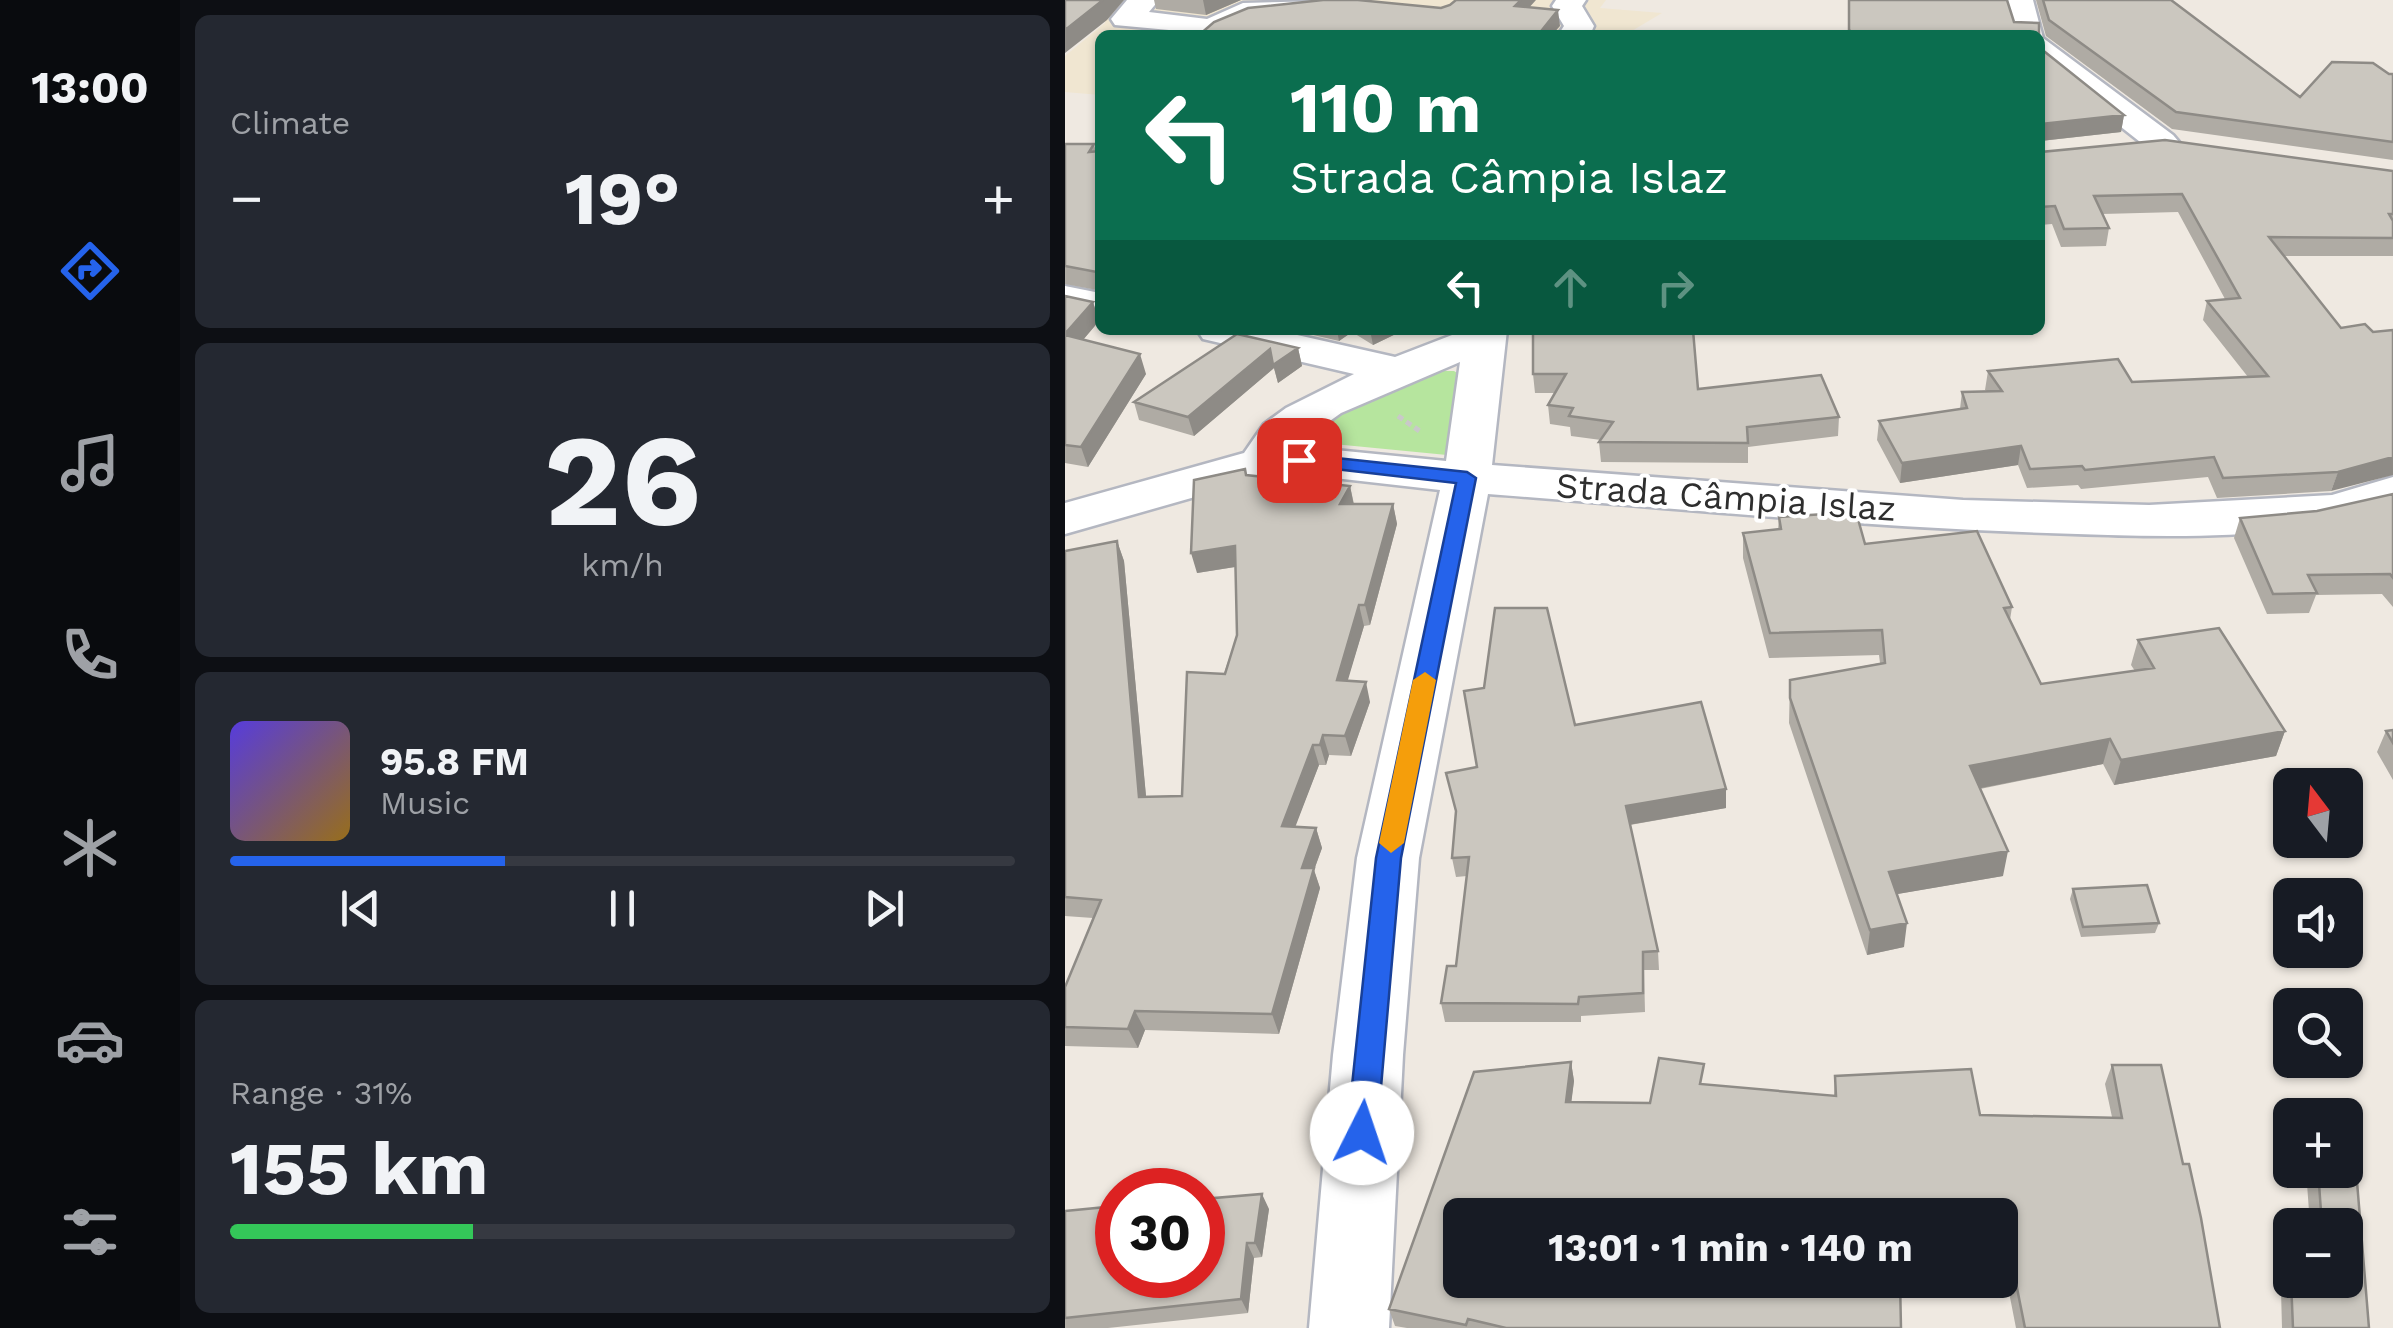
<!DOCTYPE html>
<meta charset="utf-8">
<style>
body{margin:0;font-family:"Work Sans",sans-serif;background:#242831;color:#f1f3f6;height:100vh;display:flex;flex-direction:column;font-size:38px;white-space:nowrap}
*{box-sizing:border-box;margin:0}
p{font-size:32px;color:#9ea1a6}
.icon{flex:none;width:55px;height:55px;fill:none;stroke:currentColor;stroke-width:2;stroke-linecap:round;stroke-linejoin:round}
.map{position:relative;flex:1;overflow:hidden}
.sheet{display:flex;flex-direction:column;gap:15px;padding:15px;background:#0d0f14;width:885px}
.sheet>*{flex:none}
.top-card{position:absolute;left:30px;top:30px;width:950px;height:305px;border-radius:15px;box-shadow:0 2px 8px #0004;background:#0b6e4f;color:#fff;overflow:hidden}
.needle{width:65px;rotate:344deg}
.buttons{position:absolute;left:1208px;top:768px;display:grid;gap:20px}
.buttons a{display:grid;place-items:center;width:90px;height:90px;border-radius:15px;background:#171b24;box-shadow:0 2px 8px #0004;font-size:50px}
.speed{position:absolute;left:30px;top:1168px;display:flex;gap:20px;font-size:50px;font-weight:700;text-align:center}
.speed>*{display:grid;place-content:center;width:130px;height:130px;border-radius:50%;background:#171b24;box-shadow:0 2px 8px #0004;line-height:1}
.speed .limit{border:15px solid #d22;background:#fff;color:#111}
.pin{position:absolute;display:grid;place-items:center;width:85px;height:85px;color:#fff;margin:-42px;border-radius:20px;box-shadow:0 5px 15px #0006}
.me{position:absolute;width:110px;margin:-55px;rotate:4deg;stroke-linejoin:round;filter:drop-shadow(0 0 8px #0008)}
.turn{display:flex;align-items:center;gap:35px;height:210px;padding:0 30px;font-size:45px}
.turn .icon{width:130px;height:130px;stroke-width:2.5}
.turn b{display:block;font-size:70px;line-height:85px}
.lanes{display:flex;align-items:center;height:95px;padding:0 30px;background:#0003;justify-content:center;gap:50px;direction:ltr}
.lanes .off{opacity:.35}
.big{font-size:75px;font-weight:700;line-height:1.1}
.sheet .tile{flex:1;display:flex;flex-direction:column;justify-content:center;gap:15px;min-width:0;padding:0 35px;border-radius:15px;background:#242831}
.sheet .dial{align-items:center;gap:0}
.dial b{font-size:130px;line-height:1}
.song{display:flex;align-items:center;gap:30px}
.cover{width:120px;height:120px;border-radius:15px;background:linear-gradient(135deg,hsl(250 70% 55%),hsl(40 70% 35%))}
.played{height:10px;border-radius:5px;background:linear-gradient(90deg,#2563eb 35%,#363941 35%)}
.keys{display:flex;justify-content:space-around;direction:ltr}
.heat{display:flex;justify-content:space-between;align-items:center;font-size:55px;direction:ltr}
.charge{height:15px;border-radius:8px;background:linear-gradient(90deg,#34c759 31%,#363941 0)}
.trip{position:absolute;left:378px;top:1198px;width:575px;height:100px;border-radius:15px;background:#171b24;box-shadow:0 2px 8px #0004;font-weight:700;line-height:100px;text-align:center}
main{display:flex;flex:1;min-height:0}
.menu{display:flex;flex-direction:column;width:180px;justify-content:space-around;align-items:center;background:#090b0e;color:#9ea1a6}
.menu .icon{width:70px;height:70px}
.menu .on{color:#2563eb}
.menu b{font-size:45px;color:#f1f3f6}
.map>svg:first-child{display:block}
</style>
<main>
<nav class="menu">
<b>13:00</b>
<svg class="icon on" aria-label="directions" viewBox="0 0 24 24"><path d="M12 3l9 9-9 9-9-9zM9 14v-3h6M13 9l2 2-2 2"/></svg>
<svg class="icon" aria-label="music" viewBox="0 0 24 24"><path d="M9 18V5l10-2v13"/><circle cx="6" cy="18" r="3"/><circle cx="16" cy="16" r="3"/></svg>
<svg class="icon" aria-label="phone" viewBox="0 0 24 24"><path d="M5 4h4l2 5-3 2q2 4 5 5l2-3 5 2v4C11 20 4 13 5 4z"/></svg>
<svg class="icon" aria-label="climate" viewBox="0 0 24 24"><path d="M12 3v18M4 7l16 10M4 17L20 7"/></svg>
<svg class="icon" aria-label="car" viewBox="0 0 24 24"><path d="M5 17H2v-5l4-1 3-4h7l3 4 3 1v5h-3M9 17h6M6 11h13"/><circle cx="7" cy="17" r="2"/><circle cx="17" cy="17" r="2"/></svg>
<svg class="icon" aria-label="filters" viewBox="0 0 24 24"><path d="M4 7h16M4 17h16"/><circle cx="9" cy="7" r="2"/><circle cx="15" cy="17" r="2"/></svg>
</nav>
<section class="sheet">
<div class="tile"><p>Climate</p>
<div class="heat"><a>−</a><b class="big">19°</b><a>+</a></div>
</div>
<div class="tile dial"><b>26</b><p>km/h</p></div>
<div class="tile">
<div class="song"><i class="cover"></i><div><b>95.8 FM</b><p>Music</p></div></div>
<div class="played"></div>
<div class="keys"><svg class="icon" aria-label="previous" viewBox="0 0 24 24"><path d="M18 5L8 12l10 7zM5 5v14"/></svg><svg class="icon" aria-label="pause" viewBox="0 0 24 24"><path d="M8 5v14M16 5v14"/></svg><svg class="icon" aria-label="next" viewBox="0 0 24 24"><path d="M6 5l10 7-10 7zM19 5v14"/></svg></div>
</div>
<div class="tile"><p>Range · 31%</p><b class="big">155 km</b><div class="charge"></div></div>
</section>
<div class="map">
<svg width="1328" height="1328" viewBox="0 0 1328 1328">
<rect width="100%" height="100%" fill="#efe9e1"/>
<!-- education -->
<path fill="#f0e6d1" d="M41,0H541L535,8L597,13L560,35H35V95L0,92V56L40,23Z"/>
<!-- green -->
<path fill="#b6e59e" d="M373,371H389L398,377L382,455L248,442L241,435L243,426Z"/>
<g fill="none" stroke-linecap="round" stroke-linejoin="round">
<defs>
<path id="minor" d="M62,0H94L84,12L142,19L178,3L302,0L287,9L185,20L158,35L50,25L46,19Z
M491,0H521L517,6L529,26L525,35H493L499,26L487,6Z
M938,0H968L978,38L1108,135L1114,142L1108,149H1084L975,63V35H949Z
M0,286L35,293V317L0,310Z
M132,330H210L330,357L400,330H442L427,465L898,500L1084,505L1267,495L1328,477V508C1220,543 1095,537 982,533C796,527 609,508 423,494L354,858L338,1055L324,1328H244L268,1055L292,858L375,490L234,474L200,477L0,534V503L179,453L199,424L221,408L289,374L138,339ZM395,362L381,461L230,446L276,413Z"/>
</defs>
<!-- minor casing -->
<use href="#minor" stroke="#b4b7c1" stroke-width="5"/>
<!-- path -->
<path stroke="#c9c9c9" stroke-width="5" stroke-dasharray="6 4" stroke-linecap="butt" d="M333,416L356,432"/>
<!-- minor -->
<use href="#minor" fill="#fff" fill-rule="evenodd"/>
</g>
<!-- wall -->
<path fill="#afaba4" d="M89,0H176L141,15L91,9Z
M971,0H1106L1235,97L1328,74V160L1107,129L981,36Z
M975,48L1059,115L1056,132L976,141L975,152L1328,171V256H1218L1276,328L1308,332L1328,330L1266,491L1152,498L1143,477L1016,489L1013,485L962,488L953,465L835,483L812,440L814,421L895,409L897,392L922,391L920,390L923,371L1067,382L1183,377L1138,320L1142,301L1160,299L1113,212L1037,214L1044,228L1041,246L996,247L987,224L975,225Z
M0,144H29L31,152L35,151V303L32,290L0,284Z
M0,296L28,302L34,321L18,340L81,374L23,467L0,463Z
M227,330H339L308,345L287,332L274,341Z
M468,330L633,389L774,417L773,436L683,447V463L536,462L534,442L536,440L506,436L505,427L485,424L483,405L490,393H470L468,374Z
M233,348L237,366L213,383L209,368L129,436L74,420L69,402Z
M182,475L285,486L289,504H328L332,524L305,625L299,626L282,681L305,702L286,756L264,755L261,765H254L230,826L251,828L257,848L249,870L255,888L214,1034L80,1030L73,1048L0,1046V987L28,918L0,916V552L52,541L59,561L81,797L117,796L172,635L170,567L132,573Z
M1328,494V607L1317,594L1251,595L1244,613L1202,614L1169,538L1175,518L1252,511Z
M714,517L800,544L947,607L945,620L976,684L1070,671L1066,665L1073,640L1220,731L1211,756L1049,785L1038,764L915,789L938,876L832,894L839,947L802,955L724,723L725,680L815,663L814,655L704,658L678,558V533L713,530Z
M510,725L661,808L565,825L593,951L594,970H579L580,1012L516,1016V1022H380L376,1003L391,966L402,876L391,877L387,858L391,814L381,773L412,767Z
M1328,730V780L1312,752L1321,731Z
M1008,889L1094,923L1090,933L1016,937L1005,899Z
M506,1062L509,1081L506,1102L585,1103L639,1085L769,1096L770,1076L915,1115L1047,1117L1040,1084L1047,1065L1155,1328H951L935,1246V1215H395L836,1328H342L330,1326L324,1309Z
M1241,1170H1280L1304,1328H1217L1215,1253L1225,1235V1280H1280V1225H1245Z
M204,1209L197,1257L189,1258L183,1313L43,1328H0V1210Z"/>
<!-- shaded-wall -->
<path fill="#8e8b86" d="M38,0H59L42,20L0,53V30Z
M138,0H176L141,15Z
M456,0H471L452,21L450,6Z
M493,10L495,26L487,35H473Z
M1059,115L1056,132L975,141L977,124Z
M28,302L34,321L6,354L0,334Z
M272,330H287V332L274,341Z
M305,330H339L308,345Z
M233,348L237,366L213,383L209,368L129,436L123,417L205,349Z
M75,354L81,374L23,467L16,447Z
M956,446L953,465L835,483L837,463Z
M1328,457V475L1266,491L1273,472Z
M285,486L289,506L275,504Z
M328,504L332,524L305,625L300,605Z
M52,541L59,561L83,817L74,797Z
M170,546L176,566L132,573L126,553Z
M294,605L299,626L277,700L272,680Z
M301,682L305,702L286,756L280,736Z
M1220,731L1211,756L1049,785L1056,760Z
M258,735L264,755L261,765L255,745Z
M1045,739L1038,764L901,791L905,766Z
M248,745L254,765L223,846L217,826Z
M661,789V808L563,825L561,806Z
M251,828L257,848L249,870L255,888L214,1034L207,1014L237,868Z
M943,851L938,876L821,896L824,872Z
M842,923L839,947L802,955L805,930Z
M70,1011L80,1030L73,1048L63,1029Z
M506,1062L509,1081L504,1121L501,1102Z
M197,1194L204,1209L197,1257L190,1243Z
M182,1243L189,1258L183,1313L176,1299Z"/>
<!-- building -->
<path fill="#cbc7bf" stroke="#8e8b86" stroke-width="2.5" d="M0,0H38L0,30Z
M258,0H293L376,8L385,5L391,0H456L450,6L493,10L473,35H134L149,22L183,8Z
M784,0H942L949,22L974,23V35H791L784,30Z
M978,0H1106L1235,97L1267,62L1308,63L1324,74H1328V142L1111,112L984,20Z
M975,48L1059,115L977,124L975,152L1100,140L1328,171V214H1324L1328,221V238L1204,237L1276,328L1300,324L1308,332L1328,330V457L1273,472L1158,478L1149,457L1020,470L1017,466L965,469L956,446L837,463L814,421L902,408L897,392L937,391L923,371L1053,359L1067,382L1203,376L1142,301L1175,298L1117,194L1029,196L1044,228L999,229L990,206L975,207Z
M0,144H29L24,152L35,151V293L33,296L32,272L0,266Z
M0,296L28,302L0,334Z
M468,330H628L633,389L756,375L774,417L682,427L683,443L534,442L548,422L504,416L508,408L483,405L501,374H468Z
M172,334L233,348L208,365L205,349L123,417L69,402Z
M0,335L75,354L16,447L0,445Z
M180,469L181,475L285,486L275,504H328L300,605H294L272,680L301,682L280,736L258,735L255,745H248L217,826L251,828L237,868H249L207,1014L70,1011L63,1029L0,1027V987L36,900L0,897V551L52,541L74,797L117,796L122,672L160,674L172,635L170,546L126,553L129,480Z
M1328,494V578L1325,574L1243,575L1252,593L1208,594L1175,518L1252,511Z
M791,512L800,544L912,531L947,607L939,608L976,684L1089,668L1073,640L1154,628L1220,731L1056,760L1045,739L905,766L943,851L824,872L842,923L805,930L725,698V680L820,663L817,630L705,633L678,533L716,529L714,517Z
M430,608H482L510,725L636,702L661,789L561,806L593,951L578,952V993L514,997L513,1004L376,1003L382,966H391L404,857L387,858L391,811L381,773L412,767L399,691L419,688Z
M1328,730V743L1321,731Z
M1082,885L1094,923L1018,927L1008,889Z
M594,1058L639,1064L635,1084L771,1096L770,1076L906,1069L915,1115L1057,1118L1047,1065H1096L1118,1164H1124L1136,1218L1155,1328H960L936,1208L853,1215H395V1280H835L836,1328H441L403,1319L401,1325L324,1309L409,1072L506,1062L501,1102L585,1103Z
M1280,1143L1289,1145L1304,1328H1228L1226,1280H1280V1225H1257L1253,1170H1280Z
M197,1194L190,1243H182L176,1299L0,1318V1211L52,1206V1275H138V1199Z"/>
<!-- route -->
<path fill="#2563eb" stroke="#184099" stroke-width="2.5" d="M234,454L402,472L411,478L336,858L312,1133L308,1143L297,1147L287,1143L282,1133L311,858L391,483L227,464L224,460Z"/>
<!-- slow -->
<path fill="#f59e0b" d="M360,672L371,680L339,843L326,853L314,843L348,680Z"/>
<g text-anchor="middle" stroke-width="8" stroke-linejoin="round" paint-order="stroke">
<!-- street labels -->
<g font-size="35" fill="#2e2e2e" stroke="#fff">
<text transform="translate(661 497) rotate(4)" y="12">Strada Câmpia Islaz</text>
</g>
</g>
</svg>
<div class="buttons">
<a><svg class="needle" viewBox="-14 -14 28 28"><path d="M0-13l5 13h-10z" fill="#e53935"/><path d="M0 13l5-13h-10z" fill="#9ea1a6"/></svg></a>
<a><svg class="icon" aria-label="sound" viewBox="0 0 24 24"><path d="M4 9h4l5-4v14l-5-4H4zM17 9q2 3 0 6"/></svg></a>
<a><svg class="icon" aria-label="search" viewBox="0 0 24 24"><circle cx="10" cy="10" r="6"/><path d="M15 15l6 6"/></svg></a>
<a>+</a>
<a>−</a>
</div>
<div class="speed"><div class="limit">30</div></div>
<div class="pin" style="left:234px;top:460px;background:#d93025"><svg class="icon" aria-label="arrive" viewBox="0 0 24 24"><path d="M6 21V4h12l-3 4 3 4H6"/></svg></div>
<svg class="me" style="left:297px;top:1133px" viewBox="-20 -20 40 40"><circle r="19" fill="#fff"/><path d="M0-13L10 11 0 6-10 11z" fill="#2563eb"/></svg>
<div class="trip">13:01 · 1 min · 140 m</div>
<div class="top-card">
<div class="turn"><svg class="icon" aria-label="left" viewBox="0 0 24 24"><path d="M17 20v-9H6M10 6l-5 5 5 5"/></svg><div><b>110 m</b>Strada Câmpia Islaz</div></div>
<div class="lanes"><svg class="icon" aria-label="left" viewBox="0 0 24 24"><path d="M17 20v-9H6M10 6l-5 5 5 5"/></svg><svg class="icon off" aria-label="ahead" viewBox="0 0 24 24"><path d="M12 20V5M6 11l6-6 6 6"/></svg><svg class="icon off" aria-label="right" viewBox="0 0 24 24"><path d="M7 20v-9h11M14 6l5 5-5 5"/></svg></div>
</div>
</div>
</main>
